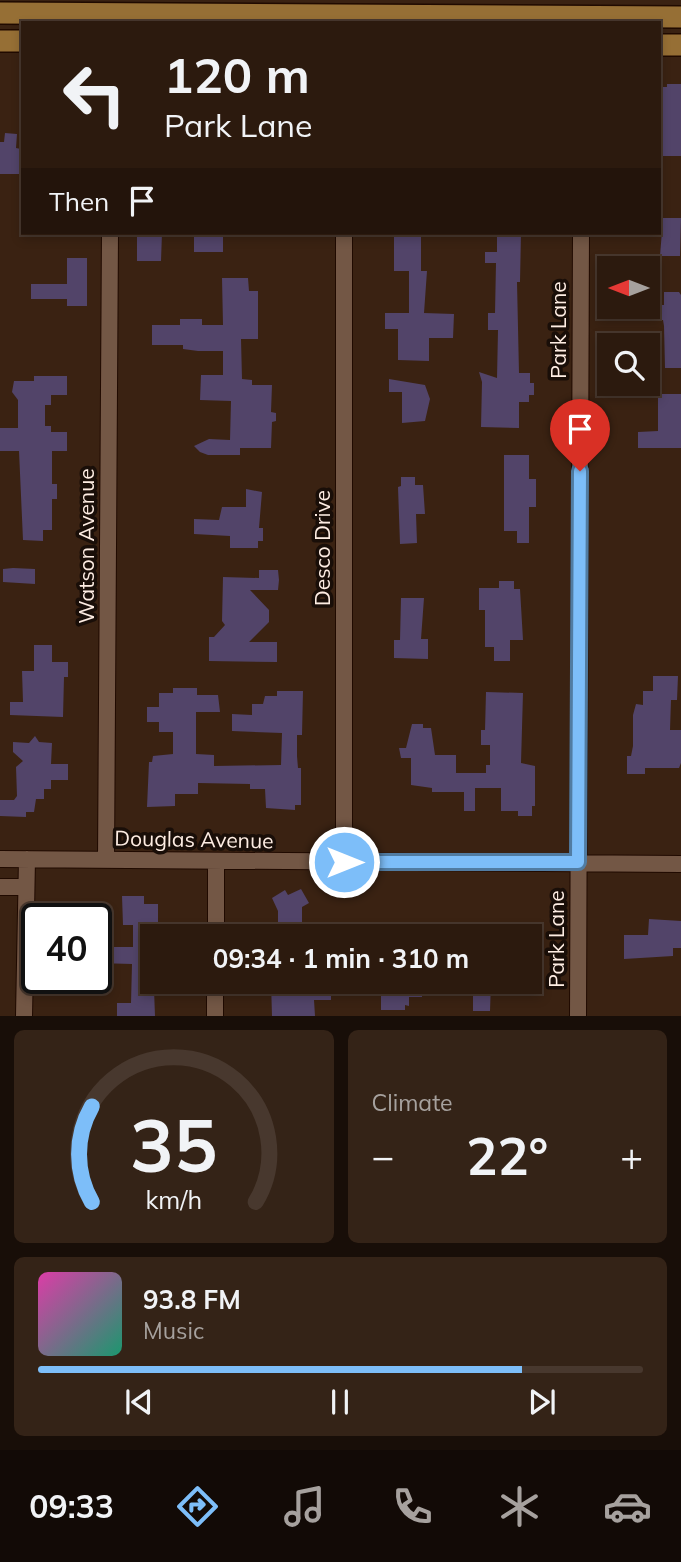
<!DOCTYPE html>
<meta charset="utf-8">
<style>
body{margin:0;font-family:Mulish,sans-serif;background:#342317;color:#f1f3f6;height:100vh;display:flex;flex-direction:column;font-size:26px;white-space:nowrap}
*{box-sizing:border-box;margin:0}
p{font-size:23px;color:#a6a19e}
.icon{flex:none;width:38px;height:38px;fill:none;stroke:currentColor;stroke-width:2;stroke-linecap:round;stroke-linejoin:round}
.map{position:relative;height:1016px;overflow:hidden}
.drawer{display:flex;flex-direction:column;gap:14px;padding:14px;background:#180e08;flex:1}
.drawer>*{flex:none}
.hud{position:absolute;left:21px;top:21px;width:640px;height:214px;border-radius:0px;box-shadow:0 4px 10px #0003,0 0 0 2px #48382e;background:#2c1a0e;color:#f1f3f6;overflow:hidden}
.needle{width:46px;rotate:270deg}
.tools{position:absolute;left:597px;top:256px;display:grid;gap:14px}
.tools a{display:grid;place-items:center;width:63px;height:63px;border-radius:0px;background:#2c1a0e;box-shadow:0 4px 10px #0003,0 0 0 2px #48382e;font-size:35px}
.speed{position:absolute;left:21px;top:903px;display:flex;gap:14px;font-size:35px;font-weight:700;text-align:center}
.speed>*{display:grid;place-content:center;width:91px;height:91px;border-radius:50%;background:#2c1a0e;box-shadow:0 4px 10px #0003,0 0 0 2px #48382e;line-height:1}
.speed .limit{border:4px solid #111;border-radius:10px;background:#fff;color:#111}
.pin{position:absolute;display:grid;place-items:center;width:60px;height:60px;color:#fff;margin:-72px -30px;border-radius:50% 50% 50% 0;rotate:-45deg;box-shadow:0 0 7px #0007}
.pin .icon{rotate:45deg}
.me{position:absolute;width:77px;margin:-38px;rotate:90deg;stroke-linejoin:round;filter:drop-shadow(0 0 5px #0008)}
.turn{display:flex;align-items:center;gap:24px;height:147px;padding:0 28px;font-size:32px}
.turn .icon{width:91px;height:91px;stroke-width:2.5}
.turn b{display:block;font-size:49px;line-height:60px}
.then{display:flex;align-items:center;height:66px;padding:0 28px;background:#0003;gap:14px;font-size:26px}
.big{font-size:52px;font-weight:700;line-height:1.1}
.drawer .widget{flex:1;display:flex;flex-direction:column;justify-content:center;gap:10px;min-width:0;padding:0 24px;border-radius:10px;background:#342317}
.drawer .dial{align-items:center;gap:0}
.dial svg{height:182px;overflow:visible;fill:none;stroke:#48382e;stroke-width:7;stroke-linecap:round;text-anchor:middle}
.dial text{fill:#f1f3f6;stroke:none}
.song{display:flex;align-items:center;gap:21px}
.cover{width:84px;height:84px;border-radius:10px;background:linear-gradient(135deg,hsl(320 70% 55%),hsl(160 70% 35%))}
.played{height:7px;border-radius:4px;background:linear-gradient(90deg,#7dbef9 80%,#48382e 80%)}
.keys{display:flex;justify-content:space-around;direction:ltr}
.heat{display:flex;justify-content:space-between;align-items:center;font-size:38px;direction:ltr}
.drawer .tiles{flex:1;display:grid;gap:14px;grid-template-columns:1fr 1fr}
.widget:last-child{grid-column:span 2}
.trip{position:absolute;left:140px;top:924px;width:402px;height:70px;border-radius:0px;background:#2c1a0e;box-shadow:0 4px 10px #0003,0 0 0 2px #48382e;font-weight:700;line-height:70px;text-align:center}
.tab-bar{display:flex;height:112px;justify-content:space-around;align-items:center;background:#120a06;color:#a6a19e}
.tab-bar .icon{width:49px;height:49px}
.tab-bar .on{color:#7dbef9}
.tab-bar b{font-size:32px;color:#f1f3f6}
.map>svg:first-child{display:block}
</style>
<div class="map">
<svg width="681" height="1016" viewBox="0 0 681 1016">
<rect width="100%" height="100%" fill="#3a2212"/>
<!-- building -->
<path fill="#524469" d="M667,84H681V156H663L660,87H667Z
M5,133L17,134L16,148L21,149L20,174H0V142H4Z
M663,218H681L680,256H660Z
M137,233H162L161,261H137Z
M194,233H223V252H194Z
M394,233H421V271H427L424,313L454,314L453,338H429V361L398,360V329H385V313H409V271H394Z
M497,233H521L520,282H517L519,373H530V383H534V395H529V402H519V428L481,427L482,382L479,372L497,378L498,330H488V313H495L496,263H485V252H497Z
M67,258H87V306H67V299H31V284H67Z
M222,278H248L249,291H258V339H241L242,379L252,380V385H272L271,412L276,413V421L272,422L271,448H240V455H208L200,452L194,446L209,439L230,440L231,401L200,400L201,375H223V351H198L183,349V345H152V325H180V319H202V325H223Z
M664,292H679L681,295V368H665L664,326L663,320H658V305H664Z
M34,376H67V395H51V405H45V426H51V432H67V451H52V484H57V499H52V530H43V541L23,540L19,451H0V428H18V400L12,392L14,381H34Z
M389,379L425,385L430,399L425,421L402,423V392H389Z
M658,394H681V448H638V432L658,431Z
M504,455H529V479H536V507H529V543H517V531H504Z
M401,477H415V485H423L425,514H416L417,543L400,544L398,487L401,486Z
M246,489L262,492L259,528H263V541H258V548H230V536L194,534V519L219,520L222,507H246Z
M13,568L35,569V584L3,582V569Z
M259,570H278L279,580L278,590H250L269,610V622L249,642H277V662L209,661V637H214L225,625L222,621L223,577L259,578Z
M499,581H514V589H520L523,640H510V661H494V647H485V610H479V588H499Z
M401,598H424L421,639H428V659L394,658V640H400Z
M34,645H52V662H68V677H64L63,717L10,715V702H23L22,671H34Z
M653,676H678L677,700H671L670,730H681V763L679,768H645V774H627V756H631L633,746V715L636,704L643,705V691H653Z
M173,688H197V695H218L220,712H196V754L214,755V766L281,765L282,733L232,731V714L252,715V704H263L265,696H277V691H303L302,735H297V756L298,768H301V805H295V810L266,808L265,789H250V784L198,783V794H175V806L147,807L149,762H152L153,756L173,754V732H159V722H147V707H159V693H173Z
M486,692L523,693L521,763L535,766V806H532V816H518V811H501V788H475V811H464V792H432V788L411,785V758H401L399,748H406L412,724H423V728H431L435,755H456V773H486V765H490V745H481V730H485Z
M35,736L39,742L52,743L51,764H68V780H51V789H44V799H36L34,812H26V817L0,816V800H14L17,796L16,767L23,761L13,752V742L29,743Z
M301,889L309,903L302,907V936H278V911L272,898L285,890L288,895Z
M122,896H144V904H158V936H152L155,1016H117V1003H131L132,964L97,963V947H133V925H123Z
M649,919L681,921V948H673V956L624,959V935H648Z
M271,982H331V1000H314L315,1016H272Z
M381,982H422V997H409V1006L405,1005V1010H381Z
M473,982H491L490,1011H473Z"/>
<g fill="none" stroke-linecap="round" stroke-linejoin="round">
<defs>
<path id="minor" d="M0,859L681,864
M106,860L110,233
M344,862V233
M0,887H26
M216,936V862
M24,1016L27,859
M215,1016V982
M578,1016L581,233"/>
<path id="major" d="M0,13L681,17
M0,41H23
M660,45H681"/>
</defs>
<!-- minor casing -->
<use href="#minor" stroke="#200a00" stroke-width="18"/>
<!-- major casing -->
<use href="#major" stroke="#200a00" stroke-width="24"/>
<!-- minor -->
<use href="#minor" stroke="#735745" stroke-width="16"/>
<!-- major -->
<use href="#major" stroke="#966f35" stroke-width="21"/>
</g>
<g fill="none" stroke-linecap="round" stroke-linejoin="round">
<defs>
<path id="route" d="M344,862H578L580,471"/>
</defs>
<!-- route casing -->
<use href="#route" stroke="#517ca2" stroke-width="18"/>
<!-- route -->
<use href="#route" stroke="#7dbef9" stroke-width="12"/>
</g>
<g text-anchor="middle" stroke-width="7" stroke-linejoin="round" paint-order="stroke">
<!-- street labels -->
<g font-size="21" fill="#feede3" stroke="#190e08">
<text transform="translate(559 330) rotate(-90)" y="7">Park Lane</text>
<text transform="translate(87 546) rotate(-90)" y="7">Watson Avenue</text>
<text transform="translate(323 548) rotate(-90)" y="7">Desco Drive</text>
<text transform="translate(194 840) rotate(1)" y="7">Douglas Avenue</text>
<text transform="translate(557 939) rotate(-90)" y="7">Park Lane</text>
</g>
</g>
</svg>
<div class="tools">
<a><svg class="needle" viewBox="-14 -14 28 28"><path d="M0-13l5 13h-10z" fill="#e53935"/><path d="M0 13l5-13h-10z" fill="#a6a19e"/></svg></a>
<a><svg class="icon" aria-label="search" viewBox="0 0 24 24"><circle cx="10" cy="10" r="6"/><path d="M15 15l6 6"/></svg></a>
</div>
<div class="speed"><div class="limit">40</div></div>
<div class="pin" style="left:580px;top:471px;background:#d93025"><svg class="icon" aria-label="arrive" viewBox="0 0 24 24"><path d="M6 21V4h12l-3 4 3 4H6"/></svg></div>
<svg class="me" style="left:344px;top:862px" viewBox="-20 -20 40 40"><circle r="17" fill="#7dbef9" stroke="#fff" stroke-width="3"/><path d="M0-11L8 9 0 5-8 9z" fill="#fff"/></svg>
<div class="trip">09:34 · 1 min · 310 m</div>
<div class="hud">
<div class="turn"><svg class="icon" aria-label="left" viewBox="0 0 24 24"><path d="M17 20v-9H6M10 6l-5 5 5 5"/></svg><div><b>120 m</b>Park Lane</div></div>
<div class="then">Then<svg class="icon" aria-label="arrive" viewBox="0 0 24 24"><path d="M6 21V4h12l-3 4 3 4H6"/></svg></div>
</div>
</div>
<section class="drawer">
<div class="tiles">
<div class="widget dial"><svg viewBox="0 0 100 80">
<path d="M14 69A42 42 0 1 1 86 69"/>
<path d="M14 69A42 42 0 0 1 14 27" stroke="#7dbef9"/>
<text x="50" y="56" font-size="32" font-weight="700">35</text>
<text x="50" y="72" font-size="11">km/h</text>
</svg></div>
<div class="widget"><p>Climate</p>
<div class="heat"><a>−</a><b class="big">22°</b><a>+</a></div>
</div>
<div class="widget">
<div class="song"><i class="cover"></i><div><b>93.8 FM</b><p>Music</p></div></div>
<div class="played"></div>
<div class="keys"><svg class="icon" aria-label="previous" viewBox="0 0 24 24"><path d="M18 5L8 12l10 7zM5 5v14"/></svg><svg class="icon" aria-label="pause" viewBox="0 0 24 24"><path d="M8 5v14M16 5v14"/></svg><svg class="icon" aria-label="next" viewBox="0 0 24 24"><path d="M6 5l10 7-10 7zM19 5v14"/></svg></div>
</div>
</div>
</section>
<nav class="tab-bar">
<b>09:33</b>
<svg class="icon on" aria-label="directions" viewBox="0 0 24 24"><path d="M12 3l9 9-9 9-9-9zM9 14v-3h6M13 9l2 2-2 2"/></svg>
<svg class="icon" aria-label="music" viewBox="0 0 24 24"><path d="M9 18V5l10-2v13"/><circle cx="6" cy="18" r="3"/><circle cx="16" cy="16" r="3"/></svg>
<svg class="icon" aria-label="phone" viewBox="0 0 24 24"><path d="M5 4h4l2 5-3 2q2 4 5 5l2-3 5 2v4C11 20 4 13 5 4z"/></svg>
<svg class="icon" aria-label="climate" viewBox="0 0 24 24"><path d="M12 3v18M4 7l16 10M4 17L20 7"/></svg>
<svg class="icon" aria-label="car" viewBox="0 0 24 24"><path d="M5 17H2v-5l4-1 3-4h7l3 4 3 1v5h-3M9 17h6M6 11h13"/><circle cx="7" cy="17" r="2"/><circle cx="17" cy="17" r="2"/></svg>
</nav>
